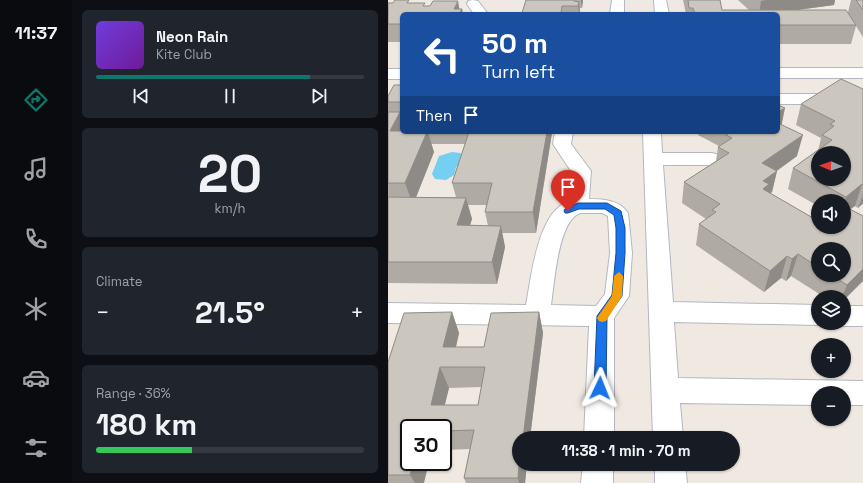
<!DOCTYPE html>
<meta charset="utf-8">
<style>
body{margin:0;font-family:"Space Grotesk",sans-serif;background:#20242c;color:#f1f3f6;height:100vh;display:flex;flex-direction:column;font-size:15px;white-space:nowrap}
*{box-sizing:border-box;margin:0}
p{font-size:13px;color:#9ea1a6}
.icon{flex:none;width:22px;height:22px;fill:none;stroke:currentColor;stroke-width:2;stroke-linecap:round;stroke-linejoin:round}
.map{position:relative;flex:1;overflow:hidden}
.sheet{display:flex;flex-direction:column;gap:10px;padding:10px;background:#0d0f14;width:316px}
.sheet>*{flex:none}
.hud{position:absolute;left:12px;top:12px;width:380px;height:122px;border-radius:6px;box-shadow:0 1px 3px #0004;background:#1a4fa0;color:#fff;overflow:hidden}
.needle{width:26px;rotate:272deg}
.fabs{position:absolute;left:423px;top:146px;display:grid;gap:8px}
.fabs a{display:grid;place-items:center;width:40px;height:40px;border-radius:50%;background:#171b24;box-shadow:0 1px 3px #0004;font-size:20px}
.speed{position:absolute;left:12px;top:419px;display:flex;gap:8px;font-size:20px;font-weight:700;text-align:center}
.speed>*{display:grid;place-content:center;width:52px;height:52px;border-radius:50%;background:#171b24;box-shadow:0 1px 3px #0004;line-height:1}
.speed .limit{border:2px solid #111;border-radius:6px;background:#fff;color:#111}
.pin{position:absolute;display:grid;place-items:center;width:34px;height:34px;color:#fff;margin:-41px -17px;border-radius:50% 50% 50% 0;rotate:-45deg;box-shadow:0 0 4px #0007}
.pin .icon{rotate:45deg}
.me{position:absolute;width:44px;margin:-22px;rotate:2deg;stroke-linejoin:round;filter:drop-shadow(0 0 3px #0008)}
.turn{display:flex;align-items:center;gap:14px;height:84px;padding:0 16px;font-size:18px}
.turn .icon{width:52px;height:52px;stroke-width:2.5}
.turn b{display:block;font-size:28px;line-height:34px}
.then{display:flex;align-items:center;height:38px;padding:0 16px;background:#0003;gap:8px;font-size:15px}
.big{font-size:30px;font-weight:600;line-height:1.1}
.sheet .tile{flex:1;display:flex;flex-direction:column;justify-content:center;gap:6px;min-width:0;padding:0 14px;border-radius:6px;background:#20242c}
.sheet .dial{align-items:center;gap:0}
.dial b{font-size:52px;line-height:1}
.song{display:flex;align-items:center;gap:12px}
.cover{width:48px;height:48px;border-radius:6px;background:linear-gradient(135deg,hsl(260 70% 55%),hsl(280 70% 35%))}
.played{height:4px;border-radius:2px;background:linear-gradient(90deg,#0f766e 80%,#363941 80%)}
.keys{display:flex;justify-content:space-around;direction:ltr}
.heat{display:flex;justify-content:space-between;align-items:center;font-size:22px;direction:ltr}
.charge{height:6px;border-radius:3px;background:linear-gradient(90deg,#34c759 36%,#363941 0)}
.trip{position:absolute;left:124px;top:431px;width:228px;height:40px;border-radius:20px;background:#171b24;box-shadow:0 1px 3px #0004;font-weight:600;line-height:40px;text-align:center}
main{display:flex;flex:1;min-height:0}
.tabs{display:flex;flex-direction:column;width:72px;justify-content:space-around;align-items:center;background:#090b0e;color:#9ea1a6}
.tabs .icon{width:28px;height:28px}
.tabs .active{color:#0f766e}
.tabs b{font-size:18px;color:#f1f3f6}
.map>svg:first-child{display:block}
</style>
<main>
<nav class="tabs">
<b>11:37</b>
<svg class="icon active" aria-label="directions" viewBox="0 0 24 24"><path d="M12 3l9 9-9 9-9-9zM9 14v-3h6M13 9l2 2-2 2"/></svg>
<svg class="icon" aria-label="music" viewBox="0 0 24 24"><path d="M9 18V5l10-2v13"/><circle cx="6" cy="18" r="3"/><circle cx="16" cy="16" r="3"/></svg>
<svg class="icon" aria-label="phone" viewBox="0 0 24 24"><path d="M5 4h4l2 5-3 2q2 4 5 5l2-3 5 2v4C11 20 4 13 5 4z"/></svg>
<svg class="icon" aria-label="climate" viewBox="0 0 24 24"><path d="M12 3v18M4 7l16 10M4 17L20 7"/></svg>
<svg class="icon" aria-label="car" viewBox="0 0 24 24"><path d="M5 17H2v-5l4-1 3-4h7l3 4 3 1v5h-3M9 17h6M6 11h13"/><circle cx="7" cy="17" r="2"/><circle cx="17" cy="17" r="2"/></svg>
<svg class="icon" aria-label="filters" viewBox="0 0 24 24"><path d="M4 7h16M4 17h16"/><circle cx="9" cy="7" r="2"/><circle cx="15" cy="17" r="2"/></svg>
</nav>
<section class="sheet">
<div class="tile">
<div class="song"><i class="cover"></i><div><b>Neon Rain</b><p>Kite Club</p></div></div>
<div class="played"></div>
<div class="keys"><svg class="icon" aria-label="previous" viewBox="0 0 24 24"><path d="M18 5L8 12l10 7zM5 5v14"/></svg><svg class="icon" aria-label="pause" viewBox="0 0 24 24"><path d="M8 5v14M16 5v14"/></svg><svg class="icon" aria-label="next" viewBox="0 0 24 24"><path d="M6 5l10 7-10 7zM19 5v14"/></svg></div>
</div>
<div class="tile dial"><b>20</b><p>km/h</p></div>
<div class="tile"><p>Climate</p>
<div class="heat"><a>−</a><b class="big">21.5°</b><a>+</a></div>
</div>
<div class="tile"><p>Range · 36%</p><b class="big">180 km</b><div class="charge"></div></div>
</section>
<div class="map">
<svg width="475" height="483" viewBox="0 0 475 483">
<rect width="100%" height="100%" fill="#efe9e1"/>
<!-- water -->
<path fill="#75cff0" d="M64,152L72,153L75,155L71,165L68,167L66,175L58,180L47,179L44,174L51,156Z"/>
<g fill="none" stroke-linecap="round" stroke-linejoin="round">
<defs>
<path id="minor" d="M85,0L90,1L100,14H86L79,4L80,1Z
M224,0H236V14H222Z
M266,0H278L281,14H267Z
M390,68H475V78H390Z
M0,69H14V79H0Z
M390,94H452L458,95L460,99L458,103L452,104H390Z
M167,132H185L183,144L203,171L201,199C215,199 232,200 240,213L244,253L241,296L226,318V438H196L201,326L0,323V303L138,305C143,278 150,211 180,202L183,171L165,144ZM193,213H214L220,216L222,253L217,294L208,306L163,305C166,286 170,218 193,213Z
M255,132H273L274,153H324L331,155L333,159L331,163L324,165H275L285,302L430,305V323H436L430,325L286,322L290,378L475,381V405H456V393H430V405L292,403L295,438H265Z
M456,306H475V326H456L447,323H456Z
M195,464H225V483H193Z
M267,464H297L299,483H267Z"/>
</defs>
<!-- minor casing -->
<use href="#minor" stroke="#b4b7c1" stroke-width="2"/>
<!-- minor -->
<use href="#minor" fill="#fff" fill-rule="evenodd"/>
</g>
<!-- wall -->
<path fill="#afaba4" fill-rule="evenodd" d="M138,0H195L194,8H192V14H197H134V13Z
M295,0H332L334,10H361L350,0H447L446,5L409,10L460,12L463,0H475V37L468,26L463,44H390V14H298Z
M0,3H21L37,6L74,9L75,14H14V42H0Z
M14,85V132H164L148,233H114L117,247L109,284L0,283V96ZM43,144H77L64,183L68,197H28L46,152ZM80,205H99L97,212L100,226L82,225L84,219Z
M475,89V204L470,208L467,206L462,209L475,281L456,297H436L403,276L398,281L393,278L376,292L308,245L311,224L318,219L294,203L296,182L328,161L330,147L331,146L310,135L311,132H390L393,125L409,156L389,171L384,192L382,193L425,218L456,227V201H430V206L400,189L405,168L430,151L433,138L408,125L413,104ZM430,249L456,275H430Z
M64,312L71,333L68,347H96L151,312L155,333L142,438H131V464H139L137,483H78L76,478L82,449L55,450V428H21L36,483H0V362ZM93,387L90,405H56L61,388Z"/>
<!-- shaded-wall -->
<path fill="#8e8b86" d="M193,0H195L194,8Z
M378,0H447L446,5L409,10L408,13L371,14L373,1Z
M70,1L72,12L74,9L75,14H67L66,9Z
M191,2L192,14H191L190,6Z
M397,108L393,128L390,130V112Z
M12,112L14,117V132L2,131Z
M39,132H40L46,152L25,205L17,183Z
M159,132H164V133L148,233L145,212Z
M415,135L409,156L370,184L374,163Z
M389,171L384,192L379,196L370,211L375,181Z
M474,184L467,206L456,214V203L458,197Z
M475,195V203L470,208Z
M78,198L84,219L75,247L69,225Z
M113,226L117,247L109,284L104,262Z
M410,254L403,276L398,281L404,259Z
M399,256L393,278L376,292L382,271Z
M475,269V281L456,300V297H454L459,285Z
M64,312L71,333L63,368L55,347Z
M151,312L155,333L142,438H135Z
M52,367L61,388L52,425L43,405Z
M26,462H41L36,483H27L22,475Z
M131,464H139L137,483H131L130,478Z"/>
<!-- building -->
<path fill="#cbc7bf" stroke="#8e8b86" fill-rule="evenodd" d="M7,0H21L19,3H37L35,6H42L45,1H70L66,9H74L71,14H14V26H12L13,24H0V3H5Z
M138,0H186V1L191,2L190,6H174L173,13L197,14H144V13H134Z
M300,0H332L334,10H458L468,25H390V14H307L305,8H301Z
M468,0H475V10Z
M453,79L475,89V185L474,184L458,197L405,168L444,140L434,135L446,126L442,124L447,121L413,104ZM430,153H456V179H430Z
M6,85H14V102H0V96Z
M390,105L397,108L390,112Z
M0,112H12L2,131H14V132H39L17,183H0Z
M390,123L415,135L374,163L389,171L375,181L381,184L375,189L425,218L430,215V227H456V206L475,216V269L459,285L443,275H456V249H430V267L410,254L404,259L399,256L382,271L311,224L328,212L324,210L332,204L296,182L341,153L330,147L344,138L338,135L343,132H390Z
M81,132H159L145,212H97L104,183H64Z
M0,197L78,198L69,225L113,226L104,262H0Z
M64,312L55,347H96L103,313L151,312L135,438H131V464L130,478H76L86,430L55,431V428H21V462H26L22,475H0V362L16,313ZM52,367H97L90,405H43Z"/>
<!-- route -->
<path fill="#1a73e8" stroke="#114b97" d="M190,203H219L233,211L237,228V253L234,296L219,317L218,388L216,392L212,393L208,392L206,388L209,316L224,295L228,253V228L226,215L217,209H191L180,213H177L176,211L177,209Z"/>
<!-- slow -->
<path fill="#f59e0b" d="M231,272L235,276L234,296L218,321L214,322L211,321L209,318L211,315L224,296L226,276Z"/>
</svg>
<div class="fabs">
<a><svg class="needle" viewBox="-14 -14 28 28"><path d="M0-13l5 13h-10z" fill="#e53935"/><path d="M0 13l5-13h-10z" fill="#9ea1a6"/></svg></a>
<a><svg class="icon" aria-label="sound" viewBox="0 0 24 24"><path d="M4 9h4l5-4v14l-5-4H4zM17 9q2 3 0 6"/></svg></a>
<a><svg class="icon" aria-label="search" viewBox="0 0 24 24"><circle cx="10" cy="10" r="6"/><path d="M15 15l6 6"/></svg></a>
<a><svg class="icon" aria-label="layers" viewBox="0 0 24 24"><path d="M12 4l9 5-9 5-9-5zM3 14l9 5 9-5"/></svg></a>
<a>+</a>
<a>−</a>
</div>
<div class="speed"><div class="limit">30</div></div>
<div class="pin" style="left:180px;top:211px;background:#d93025"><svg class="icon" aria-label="arrive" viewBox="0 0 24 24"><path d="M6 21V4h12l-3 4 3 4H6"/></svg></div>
<svg class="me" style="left:212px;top:388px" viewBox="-20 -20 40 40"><path d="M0-17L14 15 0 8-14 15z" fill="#1a73e8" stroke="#fff" stroke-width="4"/></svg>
<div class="trip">11:38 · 1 min · 70 m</div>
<div class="hud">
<div class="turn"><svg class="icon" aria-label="left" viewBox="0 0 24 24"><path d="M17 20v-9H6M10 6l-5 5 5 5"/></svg><div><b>50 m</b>Turn left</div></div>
<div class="then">Then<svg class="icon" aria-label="arrive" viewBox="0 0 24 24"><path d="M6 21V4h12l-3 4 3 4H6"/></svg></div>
</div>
</div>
</main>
